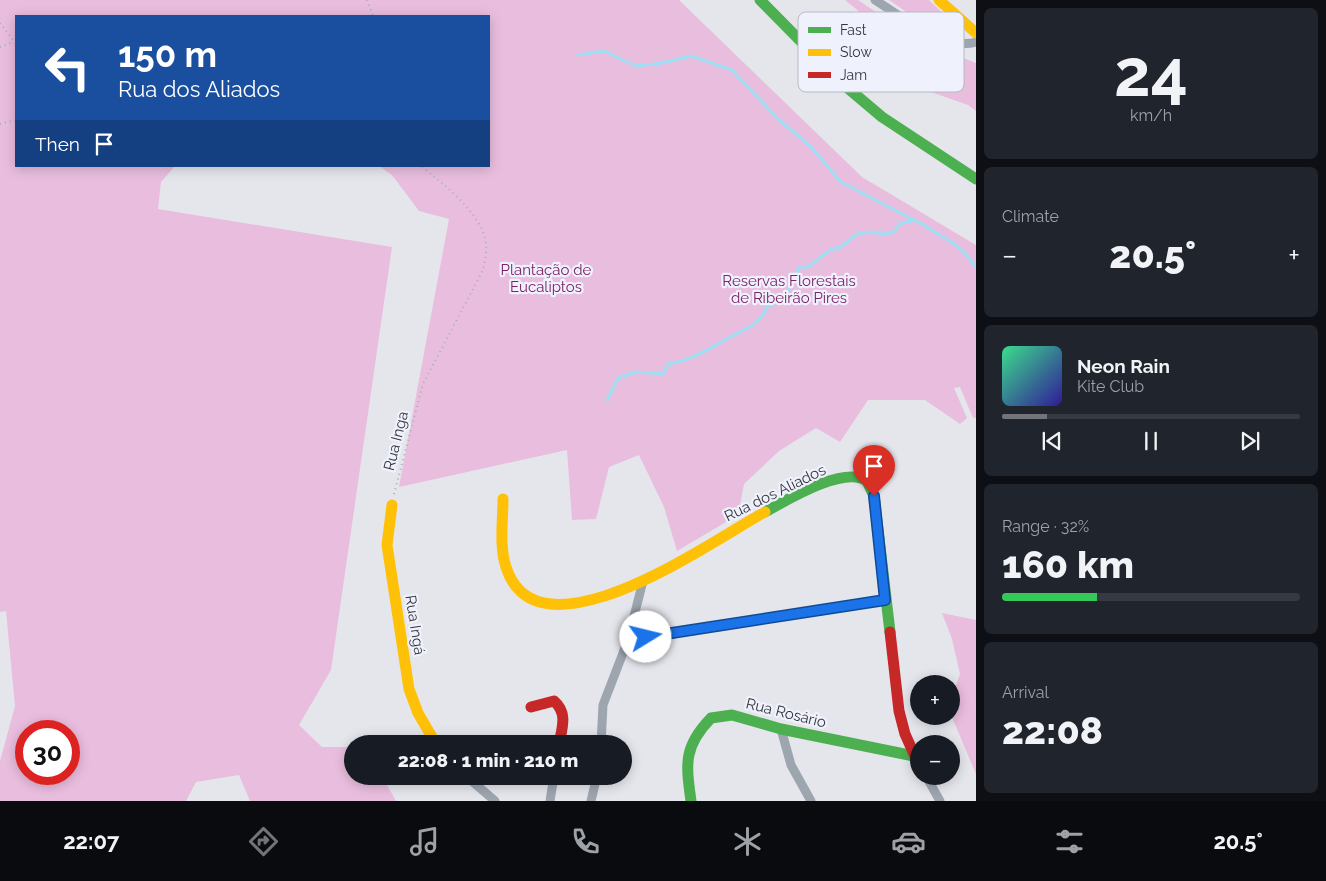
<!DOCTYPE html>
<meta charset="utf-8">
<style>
body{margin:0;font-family:Raleway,sans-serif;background:#20242c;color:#f1f3f6;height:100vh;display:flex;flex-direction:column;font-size:19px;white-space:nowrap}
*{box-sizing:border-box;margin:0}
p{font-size:16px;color:#9ea1a6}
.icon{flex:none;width:28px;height:28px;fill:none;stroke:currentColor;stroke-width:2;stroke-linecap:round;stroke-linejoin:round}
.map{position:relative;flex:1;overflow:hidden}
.details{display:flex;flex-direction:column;gap:8px;padding:8px;background:#0d0f14;width:350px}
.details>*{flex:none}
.banner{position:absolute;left:15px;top:15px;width:475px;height:152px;border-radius:0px;box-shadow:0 2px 12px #0003;background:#1a4fa0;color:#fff;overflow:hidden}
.fabs{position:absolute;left:910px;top:675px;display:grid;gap:10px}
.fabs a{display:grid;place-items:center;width:50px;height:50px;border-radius:50%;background:#171b24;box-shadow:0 2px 12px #0003;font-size:25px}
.speed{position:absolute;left:15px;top:720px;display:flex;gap:10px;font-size:25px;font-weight:700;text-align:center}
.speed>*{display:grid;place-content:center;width:65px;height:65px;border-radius:50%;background:#171b24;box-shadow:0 2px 12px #0003;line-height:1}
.speed .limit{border:8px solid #d22;background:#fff;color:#111}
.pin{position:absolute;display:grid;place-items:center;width:42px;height:42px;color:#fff;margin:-51px -21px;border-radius:50% 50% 50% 0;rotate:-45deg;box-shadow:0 0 5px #0007}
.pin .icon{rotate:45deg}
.me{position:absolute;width:55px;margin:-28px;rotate:81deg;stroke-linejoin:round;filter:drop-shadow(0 0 4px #0008)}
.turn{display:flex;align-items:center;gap:18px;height:105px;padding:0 20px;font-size:22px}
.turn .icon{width:65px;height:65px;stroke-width:2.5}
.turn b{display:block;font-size:35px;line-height:42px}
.then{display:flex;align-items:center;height:48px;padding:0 20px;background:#0003;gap:10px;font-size:19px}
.big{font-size:38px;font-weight:800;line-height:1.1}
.details .widget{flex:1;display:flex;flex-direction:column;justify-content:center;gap:8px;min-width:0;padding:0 18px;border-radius:8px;background:#20242c}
.details .dial{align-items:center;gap:0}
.dial b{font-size:65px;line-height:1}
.song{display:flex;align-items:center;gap:15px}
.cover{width:60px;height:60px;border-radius:8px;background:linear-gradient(135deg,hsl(150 70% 55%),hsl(250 70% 35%))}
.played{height:5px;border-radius:2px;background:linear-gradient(90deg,#737479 15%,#363941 15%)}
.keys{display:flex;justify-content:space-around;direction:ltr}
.heat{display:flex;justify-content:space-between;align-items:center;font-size:28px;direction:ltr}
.charge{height:8px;border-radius:4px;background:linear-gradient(90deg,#34c759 32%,#363941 0)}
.trip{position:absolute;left:344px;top:735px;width:288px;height:50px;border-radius:25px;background:#171b24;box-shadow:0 2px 12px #0003;font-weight:800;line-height:50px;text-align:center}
.tab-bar{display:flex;height:80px;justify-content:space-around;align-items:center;background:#090b0e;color:#9ea1a6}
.tab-bar .icon{width:35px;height:35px}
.tab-bar .selected{color:#737479}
.tab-bar b{font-size:22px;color:#f1f3f6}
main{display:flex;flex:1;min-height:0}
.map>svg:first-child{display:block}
</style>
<main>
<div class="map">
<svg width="976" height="801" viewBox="0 0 976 801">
<rect width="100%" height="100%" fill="#e5e6ec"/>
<!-- green -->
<path fill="#e9bdde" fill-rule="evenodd" d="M0,0H679L862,177L976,245V418H973L960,387L954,388L967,418L960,424L925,400H868L840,442L816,428L779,451L744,484L738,515L677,551L664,507L639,455L609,467L596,519L572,520L567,450L399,487L449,219L419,211L392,175L379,166H489V16H16V166H175L161,182L158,209L392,247L331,670L299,725L322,747H352V776H382L396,801H250L239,775L196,782L186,801H0V761L15,706L6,611L0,612ZM26,731H69V774H26Z
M845,0H858L916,39L976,63V111L968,105L931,92L938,76Z
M889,0H929L964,34C937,34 911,15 889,0Z
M942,613L976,620V774L951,715V698L960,674L952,639Z"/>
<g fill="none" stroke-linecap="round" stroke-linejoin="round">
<!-- stream -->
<path stroke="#9ddff3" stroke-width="3" d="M578,55L604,51L636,66L662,63L691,56L732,70L778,119L810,146L841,182L914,220
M607,400L618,378L636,372L663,374L668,364C693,360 710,348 732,336C747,328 760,324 767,307C785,300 793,286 799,267H808L830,250L841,247L857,234L869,232L885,234L894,232L899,224L915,220L953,243L965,253L976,267"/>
<!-- path -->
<path stroke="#a9aeb5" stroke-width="2" stroke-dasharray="1 4" stroke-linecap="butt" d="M367,0L373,16
M0,23L16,44
M0,47L13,42
M0,124L16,120
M394,494L423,384L483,270C485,260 488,249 485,239C478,210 443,184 421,166"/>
<!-- street -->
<path stroke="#9da5af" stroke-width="9" d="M875,0C900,16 945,51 976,42
M628,640L885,600
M781,729L791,765L811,801
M601,744L603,705L628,640L643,581
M466,776L495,801
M926,776L940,801
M550,801L554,776
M591,801L597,776"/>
<!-- fast -->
<path stroke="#4caf50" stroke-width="11" d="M760,0L843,84L882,117L976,179
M765,512C787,500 844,465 867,481L874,496L890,632
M691,801C686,764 683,747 711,718L732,715L781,729L914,756"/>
<!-- slow -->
<path stroke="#ffc107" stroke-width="11" d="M939,0L976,33
M503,499C503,521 499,546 506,567C538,667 716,538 765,512
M392,505L387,545L409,689L418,713L436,744"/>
<!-- jam -->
<path stroke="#c62828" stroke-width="11" d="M890,632L899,711L905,734L919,765
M531,707L554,701C568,713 562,728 559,744"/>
</g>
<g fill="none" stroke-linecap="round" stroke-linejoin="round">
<defs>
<path id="route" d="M646,637L885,600L874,496"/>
</defs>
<!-- route casing -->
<use href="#route" stroke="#114b97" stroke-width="12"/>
<!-- route -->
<use href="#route" stroke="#1a73e8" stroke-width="9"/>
</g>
<g text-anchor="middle" stroke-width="4.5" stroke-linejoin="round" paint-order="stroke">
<!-- park labels -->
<g font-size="15" fill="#7f2167" stroke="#eff1fd">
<text x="546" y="275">Plantação de<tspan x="546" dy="17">Eucaliptos</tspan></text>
<text x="789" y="286">Reservas Florestais<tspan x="789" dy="17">de Ribeirão Pires</tspan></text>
</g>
<!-- street labels -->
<g font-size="15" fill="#35363b" stroke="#eff1fd">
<text transform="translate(396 441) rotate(-76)" y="5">Rua Inga</text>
<text transform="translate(775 493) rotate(-26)" y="5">Rua dos Aliados</text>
<text transform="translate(415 625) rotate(81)" y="5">Rua Ingá</text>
<text transform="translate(786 713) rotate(14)" y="5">Rua Rosário</text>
</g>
</g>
<!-- legend -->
<rect x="798" y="12" width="166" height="80" rx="8" fill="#eff1fd" stroke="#b7b9c3" stroke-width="1"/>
<rect x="808" y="27" width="23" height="6" fill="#4caf50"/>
<rect x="808" y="49" width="23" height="7" fill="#ffc107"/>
<rect x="808" y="72" width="23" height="6" fill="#c62828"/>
<g font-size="14" fill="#35363b">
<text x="840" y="35">Fast</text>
<text x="840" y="57">Slow</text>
<text x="840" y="80">Jam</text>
</g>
</svg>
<div class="fabs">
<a>+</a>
<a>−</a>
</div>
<div class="speed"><div class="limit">30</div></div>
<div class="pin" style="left:874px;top:496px;background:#d93025"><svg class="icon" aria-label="arrive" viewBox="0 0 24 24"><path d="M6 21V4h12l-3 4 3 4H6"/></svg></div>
<svg class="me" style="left:646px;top:637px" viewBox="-20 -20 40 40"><circle r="19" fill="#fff"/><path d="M0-13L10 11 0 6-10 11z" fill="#1a73e8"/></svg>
<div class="trip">22:08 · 1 min · 210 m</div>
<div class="banner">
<div class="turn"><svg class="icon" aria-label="left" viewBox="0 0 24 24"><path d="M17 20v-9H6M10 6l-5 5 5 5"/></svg><div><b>150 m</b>Rua dos Aliados</div></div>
<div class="then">Then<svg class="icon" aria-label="arrive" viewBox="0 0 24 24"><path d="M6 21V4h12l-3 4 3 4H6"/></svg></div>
</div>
</div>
<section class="details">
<div class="widget dial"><b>24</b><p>km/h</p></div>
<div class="widget"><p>Climate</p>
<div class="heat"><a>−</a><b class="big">20.5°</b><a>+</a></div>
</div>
<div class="widget">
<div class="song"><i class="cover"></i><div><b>Neon Rain</b><p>Kite Club</p></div></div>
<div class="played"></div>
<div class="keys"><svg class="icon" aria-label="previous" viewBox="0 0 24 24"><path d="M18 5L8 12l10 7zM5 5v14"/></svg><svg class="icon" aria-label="pause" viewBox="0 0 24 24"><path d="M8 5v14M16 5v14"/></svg><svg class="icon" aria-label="next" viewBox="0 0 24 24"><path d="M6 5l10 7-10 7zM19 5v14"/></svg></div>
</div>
<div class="widget"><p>Range · 32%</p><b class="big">160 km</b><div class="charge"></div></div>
<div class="widget"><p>Arrival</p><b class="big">22:08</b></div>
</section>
</main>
<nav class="tab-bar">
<b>22:07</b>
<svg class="icon selected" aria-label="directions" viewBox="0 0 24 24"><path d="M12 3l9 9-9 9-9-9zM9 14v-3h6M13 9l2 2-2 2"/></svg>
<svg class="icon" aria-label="music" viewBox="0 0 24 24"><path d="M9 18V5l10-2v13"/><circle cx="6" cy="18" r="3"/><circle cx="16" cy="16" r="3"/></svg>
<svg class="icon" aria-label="phone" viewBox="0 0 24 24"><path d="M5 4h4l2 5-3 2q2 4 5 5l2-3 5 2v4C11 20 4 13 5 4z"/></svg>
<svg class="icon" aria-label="climate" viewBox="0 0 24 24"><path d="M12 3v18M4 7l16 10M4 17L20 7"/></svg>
<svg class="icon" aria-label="car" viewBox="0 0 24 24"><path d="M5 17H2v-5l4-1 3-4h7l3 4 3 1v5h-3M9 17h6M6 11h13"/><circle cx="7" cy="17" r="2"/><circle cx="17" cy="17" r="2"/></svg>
<svg class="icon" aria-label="filters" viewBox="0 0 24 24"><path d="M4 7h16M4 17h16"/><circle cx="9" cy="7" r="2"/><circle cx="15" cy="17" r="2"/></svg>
<b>20.5°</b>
</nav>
